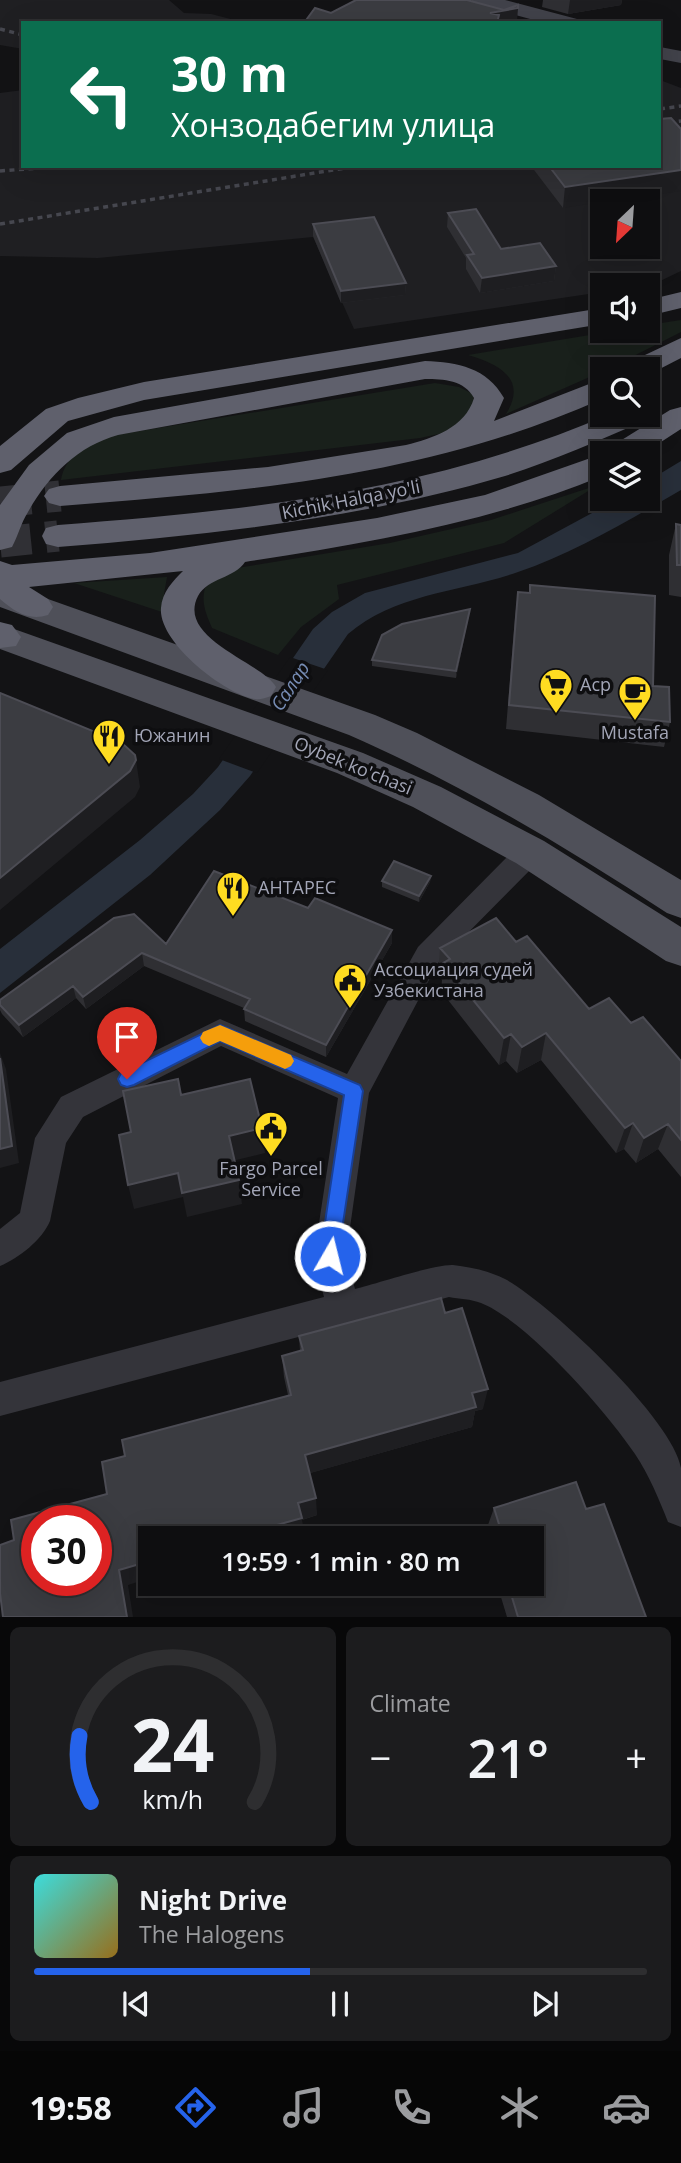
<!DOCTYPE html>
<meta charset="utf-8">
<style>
body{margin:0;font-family:"Open Sans",sans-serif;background:#1c1c1e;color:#f1f3f6;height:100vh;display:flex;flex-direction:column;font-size:26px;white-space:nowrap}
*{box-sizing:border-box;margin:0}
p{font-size:23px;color:#9b9c9f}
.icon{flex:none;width:38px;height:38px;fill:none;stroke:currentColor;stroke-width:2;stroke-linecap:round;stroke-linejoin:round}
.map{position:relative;height:1617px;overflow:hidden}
.side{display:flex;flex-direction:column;gap:10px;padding:10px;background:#080809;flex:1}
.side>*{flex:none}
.banner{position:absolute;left:21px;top:21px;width:640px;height:147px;border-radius:0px;box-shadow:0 7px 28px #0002,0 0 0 2px #2e2e30;background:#0b6e4f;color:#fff;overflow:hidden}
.needle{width:46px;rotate:205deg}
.tools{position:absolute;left:590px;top:189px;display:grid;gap:14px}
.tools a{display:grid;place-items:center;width:70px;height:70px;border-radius:0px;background:#0e0e10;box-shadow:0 7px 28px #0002,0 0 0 2px #2e2e30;font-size:35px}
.speed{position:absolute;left:21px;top:1505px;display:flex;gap:14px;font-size:35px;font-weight:700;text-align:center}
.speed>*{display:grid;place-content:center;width:91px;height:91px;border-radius:50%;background:#0e0e10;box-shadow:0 7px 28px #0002,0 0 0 2px #2e2e30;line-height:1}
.speed .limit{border:10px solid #d22;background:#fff;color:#111}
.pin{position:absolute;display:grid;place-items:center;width:60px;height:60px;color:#fff;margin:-72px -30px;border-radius:50% 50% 50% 0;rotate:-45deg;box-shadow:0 0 7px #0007}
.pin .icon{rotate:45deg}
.me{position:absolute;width:77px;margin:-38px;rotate:8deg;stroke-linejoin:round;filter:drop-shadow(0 0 5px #0008)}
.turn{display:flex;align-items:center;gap:24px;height:147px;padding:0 35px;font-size:32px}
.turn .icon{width:91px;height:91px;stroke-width:2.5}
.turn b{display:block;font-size:49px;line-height:60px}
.big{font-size:52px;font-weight:600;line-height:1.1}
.side .tile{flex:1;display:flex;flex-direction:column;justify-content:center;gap:10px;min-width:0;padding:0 24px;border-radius:10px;background:#1c1c1e}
.side .dial{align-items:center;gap:0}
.dial svg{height:182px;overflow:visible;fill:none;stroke:#2e2e30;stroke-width:7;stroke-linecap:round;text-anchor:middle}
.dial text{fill:#f1f3f6;stroke:none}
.song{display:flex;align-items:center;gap:21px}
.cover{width:84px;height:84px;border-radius:10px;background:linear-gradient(135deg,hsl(180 70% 55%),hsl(40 70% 35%))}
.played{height:7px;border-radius:4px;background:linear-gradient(90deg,#2563eb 45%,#2e2e30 45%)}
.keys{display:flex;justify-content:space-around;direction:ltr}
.heat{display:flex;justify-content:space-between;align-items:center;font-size:38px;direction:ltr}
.side .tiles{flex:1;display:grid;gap:10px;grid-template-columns:1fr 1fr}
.tile:last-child{grid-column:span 2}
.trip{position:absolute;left:138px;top:1526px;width:406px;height:70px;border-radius:0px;background:#0e0e10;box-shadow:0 7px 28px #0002,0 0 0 2px #2e2e30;font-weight:600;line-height:70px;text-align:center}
.menu{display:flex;height:112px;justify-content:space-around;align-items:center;background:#060606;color:#9b9c9f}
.menu .icon{width:49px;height:49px}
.menu .selected{color:#2563eb}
.menu b{font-size:32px;color:#f1f3f6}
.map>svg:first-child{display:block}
</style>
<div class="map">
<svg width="681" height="1617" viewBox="0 0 681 1617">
<rect width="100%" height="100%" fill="#131315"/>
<!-- built -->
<path fill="#1f1f22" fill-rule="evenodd" d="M0,0H169L184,13L211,14L246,23H23V49L0,45Z
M660,80L681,88V271L658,282L602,285V292L354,329L313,237L98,258L0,256V93L23,90V166H660ZM602,201H648V247H602Z"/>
<!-- green -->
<path fill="#19201b" d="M681,320V332L610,368L506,414C528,379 499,364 468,355L614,331H648V325Z
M435,383L459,387L473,394L474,405L452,431L420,438L61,480C65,456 84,449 103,437Z
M598,485L504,543L337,585L339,599L301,627L278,655L212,628C206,614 201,603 205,588L222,573L243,567L390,543L491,520Z
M167,577L164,594L165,613L74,583Z"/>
<!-- water -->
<path fill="#282f3a" d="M681,461V490C629,520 574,553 518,572C460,592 396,593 348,634L250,776L220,810L150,875L0,993V949L140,840L193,794L218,767L313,629L332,612L365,593L518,553L618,499H648V481Z"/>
<!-- pier -->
<path fill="#131315" d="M290,657L328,670L257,773L219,759Z"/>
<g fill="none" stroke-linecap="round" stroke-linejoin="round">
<!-- highway-tunnel -->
<path stroke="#303035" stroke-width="31" stroke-dasharray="31 15" stroke-linecap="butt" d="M0,502L60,496
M0,542L58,536"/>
<!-- street -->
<path fill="#34343a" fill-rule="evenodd" d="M530,841L540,844L543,852L540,860L438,963L369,1093L346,1256L355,1289C376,1284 435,1264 453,1265C471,1267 489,1271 505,1279C549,1303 673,1419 681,1468C681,1487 681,1509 681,1527L668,1522C659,1499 649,1475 635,1454C607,1412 527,1321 481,1303C471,1299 459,1299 449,1297L0,1416V1382L324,1297L314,1256L338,1098L221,1046L83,1117L66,1143L50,1221C42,1240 19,1258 0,1266V1229L20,1213L35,1138L61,1097L220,1019L347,1074L418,947L520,844Z"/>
<!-- secondary -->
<path fill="#41424a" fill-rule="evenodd" d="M471,0H505L577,19L580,23H545L474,4Z
M660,47L681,51V63L660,59Z"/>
<!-- primary -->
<path fill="#4f5059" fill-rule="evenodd" d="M0,582L375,715L417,733L539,795L681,880V918L667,913C564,846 461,784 349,735L0,607Z
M0,624L363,753L441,787L544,841L681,927V966L666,961L516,863L413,807L337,773L0,649Z"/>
<!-- highway -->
<path fill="#5f606c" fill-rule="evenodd" d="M681,292V308L648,316V300Z
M602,308V324L144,400L68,421L11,470L0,473V446L46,409L78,398L144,382Z
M681,338V358L648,375V369H623L628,363Z
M425,361C458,362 487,368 504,398L494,421L602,379V399C426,477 250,491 60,506L49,503L44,496L49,489L60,486L268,467L406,445C433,438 465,428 474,398C464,380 444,379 425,379L118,435C78,446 48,476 28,512C21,523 18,536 12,547L0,550V505L29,465L67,433L114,417Z
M681,407V429L644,453H608L612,446L670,410Z
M608,415H648L644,421C598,441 552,461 505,476C359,519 209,535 58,547L46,544L42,536L46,528L58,525C252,510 427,492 608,415Z
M602,454V476C489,523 366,543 245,562C235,578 208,578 198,596C176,639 262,662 276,687L271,696C265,698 260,700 255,699C224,694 158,642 161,608C162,592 173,581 183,571L29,587L48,599L53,607L48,615C29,621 15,612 0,599V561L12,565L150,553L377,518L485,495Z
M0,622L12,625L21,637L16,646L0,648Z"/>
<!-- rail -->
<path stroke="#46474f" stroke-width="3.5" stroke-dasharray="5 4.5" stroke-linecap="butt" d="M0,29L23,35
M660,109L681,106
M660,124L681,121
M0,171L64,166
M0,224L358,166"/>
</g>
<!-- wall -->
<path fill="#2f2f33" d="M543,0H622L621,5L568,14L542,7Z
M531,166H660L563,208Z
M448,213L501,249L556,266L554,281L480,293L466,269V258L447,227Z
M313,224L406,283L405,295L341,303L313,236Z
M676,524L681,525V597L669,595V555Z
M530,585L653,686L670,722L664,747L506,729L515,617L518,592L529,593Z
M470,609L456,678L372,666V660Z
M431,876L430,882L419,902L382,887V881Z
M308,908L392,930V943L326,1057L245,1021L244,1008L144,966L86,1009L76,998L23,1037L2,1014L0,1010V1000L166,944Z
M516,942L589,1009L631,1023L681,1061V1177L658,1149L636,1163L624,1149L616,1153L541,1060L517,1073L506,1061L499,1065L441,991L442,980L438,975L440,948Z
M445,1313L483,1409L475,1411L472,1427L310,1473L317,1515L302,1520L303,1534L290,1538H150L128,1585L14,1540L107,1494L125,1456L288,1395L284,1377L282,1356L300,1351L299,1336Z
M494,1508L586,1509L646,1617H507L497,1584H532V1538H493L488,1525Z"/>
<!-- shaded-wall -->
<path fill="#1e1e21" d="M570,0H622L621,5L568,14Z
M518,8L517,22L490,23V13Z
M681,170V191L610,201H602V202L563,208L565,187Z
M556,266L554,281L480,293L482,278Z
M406,283L405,295L341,303V291Z
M470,609L469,616L456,678V671Z
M136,760L140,787L135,797L0,910V878Z
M431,876L430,882L419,902V896Z
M392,930V943L326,1057V1045Z
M142,953L144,966L86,1009L83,997Z
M73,986L76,998L23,1037L19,1025Z
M546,1033L541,1060L517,1073L522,1047Z
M511,1034L506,1061L499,1065L504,1038Z
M0,1053L6,1069L19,1163L0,1168Z
M633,1123L624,1149L616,1153L625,1128Z
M668,1124L658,1149L636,1163L644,1138Z
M262,1128L265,1153L232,1161L229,1136Z
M178,1173L239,1180L242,1204L187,1217L183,1197L134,1209L128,1185Z
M488,1389L483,1409L475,1411L472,1427L307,1474L305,1455L472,1393Z
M316,1498L317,1515L302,1520L303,1534L290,1538H230L298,1503Z
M150,1561V1578L128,1585L133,1617H127L119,1570Z"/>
<!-- building -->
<path fill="#3b3c41" stroke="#4c4c54" stroke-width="2" fill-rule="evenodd" d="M356,0H467L504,10L518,5V8L490,13L499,15L497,23H304L315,8L331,13Z
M671,118L681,129V170L565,187L549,166H660V119Z
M476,209L501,249L540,243L556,266L482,278L467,255L474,254L448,213Z
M374,217L406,283L341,291L313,224Z
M676,524L681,525V565H677Z
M530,585L655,596L653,686L669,687L670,722L509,705L518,592L530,593Z
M470,609L456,671L372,660L382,635L402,624Z
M0,693L122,743L135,755L136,760L130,771L0,878Z
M394,861L431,876L419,896L382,881Z
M214,871L308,908L315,898L392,930L326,1045L244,1009L250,999L142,953L83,997L73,986L19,1025L0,1005V1000L114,918L134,914L166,944Z
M496,918L516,942L527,936L589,1009L609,998L631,1023L643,1017L681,1061V1140L668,1124L644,1138L633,1123L625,1128L546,1033L522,1047L511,1034L504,1038L443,963L450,959L440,948Z
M0,1058L12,1146L0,1149Z
M178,1079L181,1095L250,1079L262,1128L229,1136L239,1180L182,1193L178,1173L128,1185L119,1135L131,1132L123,1091Z
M441,1298L445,1313L462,1308L488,1389L472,1393L476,1407L305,1455L316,1498L298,1503L302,1518L230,1538H150V1561L119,1570L127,1617H3L0,1593V1545L14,1540L11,1520L107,1494L102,1462L125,1456L122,1440L291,1395L282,1356L303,1350L299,1336ZM37,1521H96V1580H37Z
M576,1482L586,1509L604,1504L646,1617H518L508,1584H532V1538H498L503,1537L494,1508Z"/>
<!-- route -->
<path fill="#2563eb" stroke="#184099" stroke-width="2" d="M220,1025L360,1085L363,1091L337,1263L330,1265L323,1263L320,1256L344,1095L220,1041L134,1085L127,1087L121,1085L118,1079L121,1073Z"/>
<!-- slow -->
<path fill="#f59e0b" d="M220,1025L291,1055L294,1061L291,1066L285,1069L220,1041L209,1046L203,1043L200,1038L203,1032Z"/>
<!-- icons -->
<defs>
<symbol id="supermarket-pin" viewBox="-11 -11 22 30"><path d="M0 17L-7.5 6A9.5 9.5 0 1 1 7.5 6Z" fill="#ffdc21" stroke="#0e0e10"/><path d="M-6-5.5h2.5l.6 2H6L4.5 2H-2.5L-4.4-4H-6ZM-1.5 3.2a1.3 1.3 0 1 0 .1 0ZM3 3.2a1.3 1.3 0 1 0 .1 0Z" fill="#111"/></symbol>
<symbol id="cafe-pin" viewBox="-11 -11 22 30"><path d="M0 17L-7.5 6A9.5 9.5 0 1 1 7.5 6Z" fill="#ffdc21" stroke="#0e0e10"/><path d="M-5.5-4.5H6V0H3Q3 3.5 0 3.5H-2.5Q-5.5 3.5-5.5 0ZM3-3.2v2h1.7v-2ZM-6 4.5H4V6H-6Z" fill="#111"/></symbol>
<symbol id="restaurant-pin" viewBox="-11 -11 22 30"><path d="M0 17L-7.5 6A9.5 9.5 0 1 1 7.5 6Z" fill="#ffdc21" stroke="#0e0e10"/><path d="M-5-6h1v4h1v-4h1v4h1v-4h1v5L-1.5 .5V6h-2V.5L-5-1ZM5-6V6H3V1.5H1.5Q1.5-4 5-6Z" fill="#111"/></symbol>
<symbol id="civic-pin" viewBox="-11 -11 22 30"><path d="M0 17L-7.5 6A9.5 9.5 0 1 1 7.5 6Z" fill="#ffdc21" stroke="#0e0e10"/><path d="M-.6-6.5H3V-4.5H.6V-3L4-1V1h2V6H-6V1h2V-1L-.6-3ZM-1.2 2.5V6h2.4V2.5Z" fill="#111"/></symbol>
</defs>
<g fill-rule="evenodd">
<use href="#supermarket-pin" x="537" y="666" width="38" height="52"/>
<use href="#cafe-pin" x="616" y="673" width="38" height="52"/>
<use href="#restaurant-pin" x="90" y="717" width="38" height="52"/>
<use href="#restaurant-pin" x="214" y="869" width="38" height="52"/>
<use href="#civic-pin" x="331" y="961" width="38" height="52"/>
<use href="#civic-pin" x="252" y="1109" width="38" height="52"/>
</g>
<g text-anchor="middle" stroke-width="7" stroke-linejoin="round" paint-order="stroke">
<!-- street labels -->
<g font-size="18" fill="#a3a6b7" stroke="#0e0e10">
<text transform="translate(351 500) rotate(-11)" y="6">Kichik Halqa yo'li</text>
<text transform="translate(353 766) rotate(22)" y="6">Oybek ko'chasi</text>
</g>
<!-- poi labels -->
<g font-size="18" fill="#a3a6b7" stroke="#0e0e10" text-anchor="start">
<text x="580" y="691">Аср</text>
<text x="635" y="739" text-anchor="middle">Mustafa</text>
<text x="134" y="742">Южанин</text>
<text x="258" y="894">АНТАРЕС</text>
<text x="374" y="976">Ассоциация судей<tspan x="374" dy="21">Узбекистана</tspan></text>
<text x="271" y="1175" text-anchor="middle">Fargo Parcel<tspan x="271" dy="21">Service</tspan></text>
</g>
<!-- water labels -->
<g font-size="19" font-style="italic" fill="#778db5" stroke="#0e0e10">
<text transform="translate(290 686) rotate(-57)" y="7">Салар</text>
</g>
</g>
</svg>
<div class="tools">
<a><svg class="needle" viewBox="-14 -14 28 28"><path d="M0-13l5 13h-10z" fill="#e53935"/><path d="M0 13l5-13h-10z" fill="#9b9c9f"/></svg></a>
<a><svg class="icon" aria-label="sound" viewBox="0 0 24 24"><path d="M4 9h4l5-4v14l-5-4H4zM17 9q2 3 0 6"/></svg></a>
<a><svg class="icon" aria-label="search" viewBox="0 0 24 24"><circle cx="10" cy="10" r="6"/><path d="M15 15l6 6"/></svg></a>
<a><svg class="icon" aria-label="layers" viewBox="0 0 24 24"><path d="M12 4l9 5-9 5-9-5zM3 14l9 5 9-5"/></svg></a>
</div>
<div class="speed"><div class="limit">30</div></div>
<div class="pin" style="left:127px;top:1079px;background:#d93025"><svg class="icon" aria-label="arrive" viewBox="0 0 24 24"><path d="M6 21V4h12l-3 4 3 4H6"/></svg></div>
<svg class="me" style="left:330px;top:1256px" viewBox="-20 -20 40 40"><circle r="17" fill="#2563eb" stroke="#fff" stroke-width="3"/><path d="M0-11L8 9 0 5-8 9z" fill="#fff"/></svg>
<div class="trip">19:59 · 1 min · 80 m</div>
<div class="banner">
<div class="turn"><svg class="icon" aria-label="left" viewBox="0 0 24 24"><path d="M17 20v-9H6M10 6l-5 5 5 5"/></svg><div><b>30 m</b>Хонзодабегим улица</div></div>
</div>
</div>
<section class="side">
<div class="tiles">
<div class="tile dial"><svg viewBox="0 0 100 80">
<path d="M14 69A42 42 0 1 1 86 69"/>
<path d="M14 69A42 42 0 0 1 9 40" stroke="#2563eb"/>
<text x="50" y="56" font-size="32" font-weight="700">24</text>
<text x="50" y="72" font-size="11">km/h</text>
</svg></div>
<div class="tile"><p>Climate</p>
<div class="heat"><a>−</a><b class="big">21°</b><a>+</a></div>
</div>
<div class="tile">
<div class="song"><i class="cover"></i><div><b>Night Drive</b><p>The Halogens</p></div></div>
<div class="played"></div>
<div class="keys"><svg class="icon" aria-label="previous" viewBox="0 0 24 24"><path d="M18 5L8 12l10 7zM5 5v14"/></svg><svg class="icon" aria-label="pause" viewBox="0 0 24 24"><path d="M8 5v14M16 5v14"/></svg><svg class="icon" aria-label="next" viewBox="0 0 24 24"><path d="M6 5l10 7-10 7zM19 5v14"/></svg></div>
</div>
</div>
</section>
<nav class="menu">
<b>19:58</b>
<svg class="icon selected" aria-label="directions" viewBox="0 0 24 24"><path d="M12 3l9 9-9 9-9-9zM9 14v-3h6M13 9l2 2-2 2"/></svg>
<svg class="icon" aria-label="music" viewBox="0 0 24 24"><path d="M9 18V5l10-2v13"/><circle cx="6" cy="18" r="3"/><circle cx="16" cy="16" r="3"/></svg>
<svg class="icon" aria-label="phone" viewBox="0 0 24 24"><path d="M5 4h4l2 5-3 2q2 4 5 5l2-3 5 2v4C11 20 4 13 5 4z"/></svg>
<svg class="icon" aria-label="climate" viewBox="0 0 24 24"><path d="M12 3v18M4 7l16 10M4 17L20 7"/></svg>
<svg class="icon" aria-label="car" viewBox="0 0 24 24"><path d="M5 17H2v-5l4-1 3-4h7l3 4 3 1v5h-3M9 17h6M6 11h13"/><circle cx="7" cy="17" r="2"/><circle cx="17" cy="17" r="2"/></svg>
</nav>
